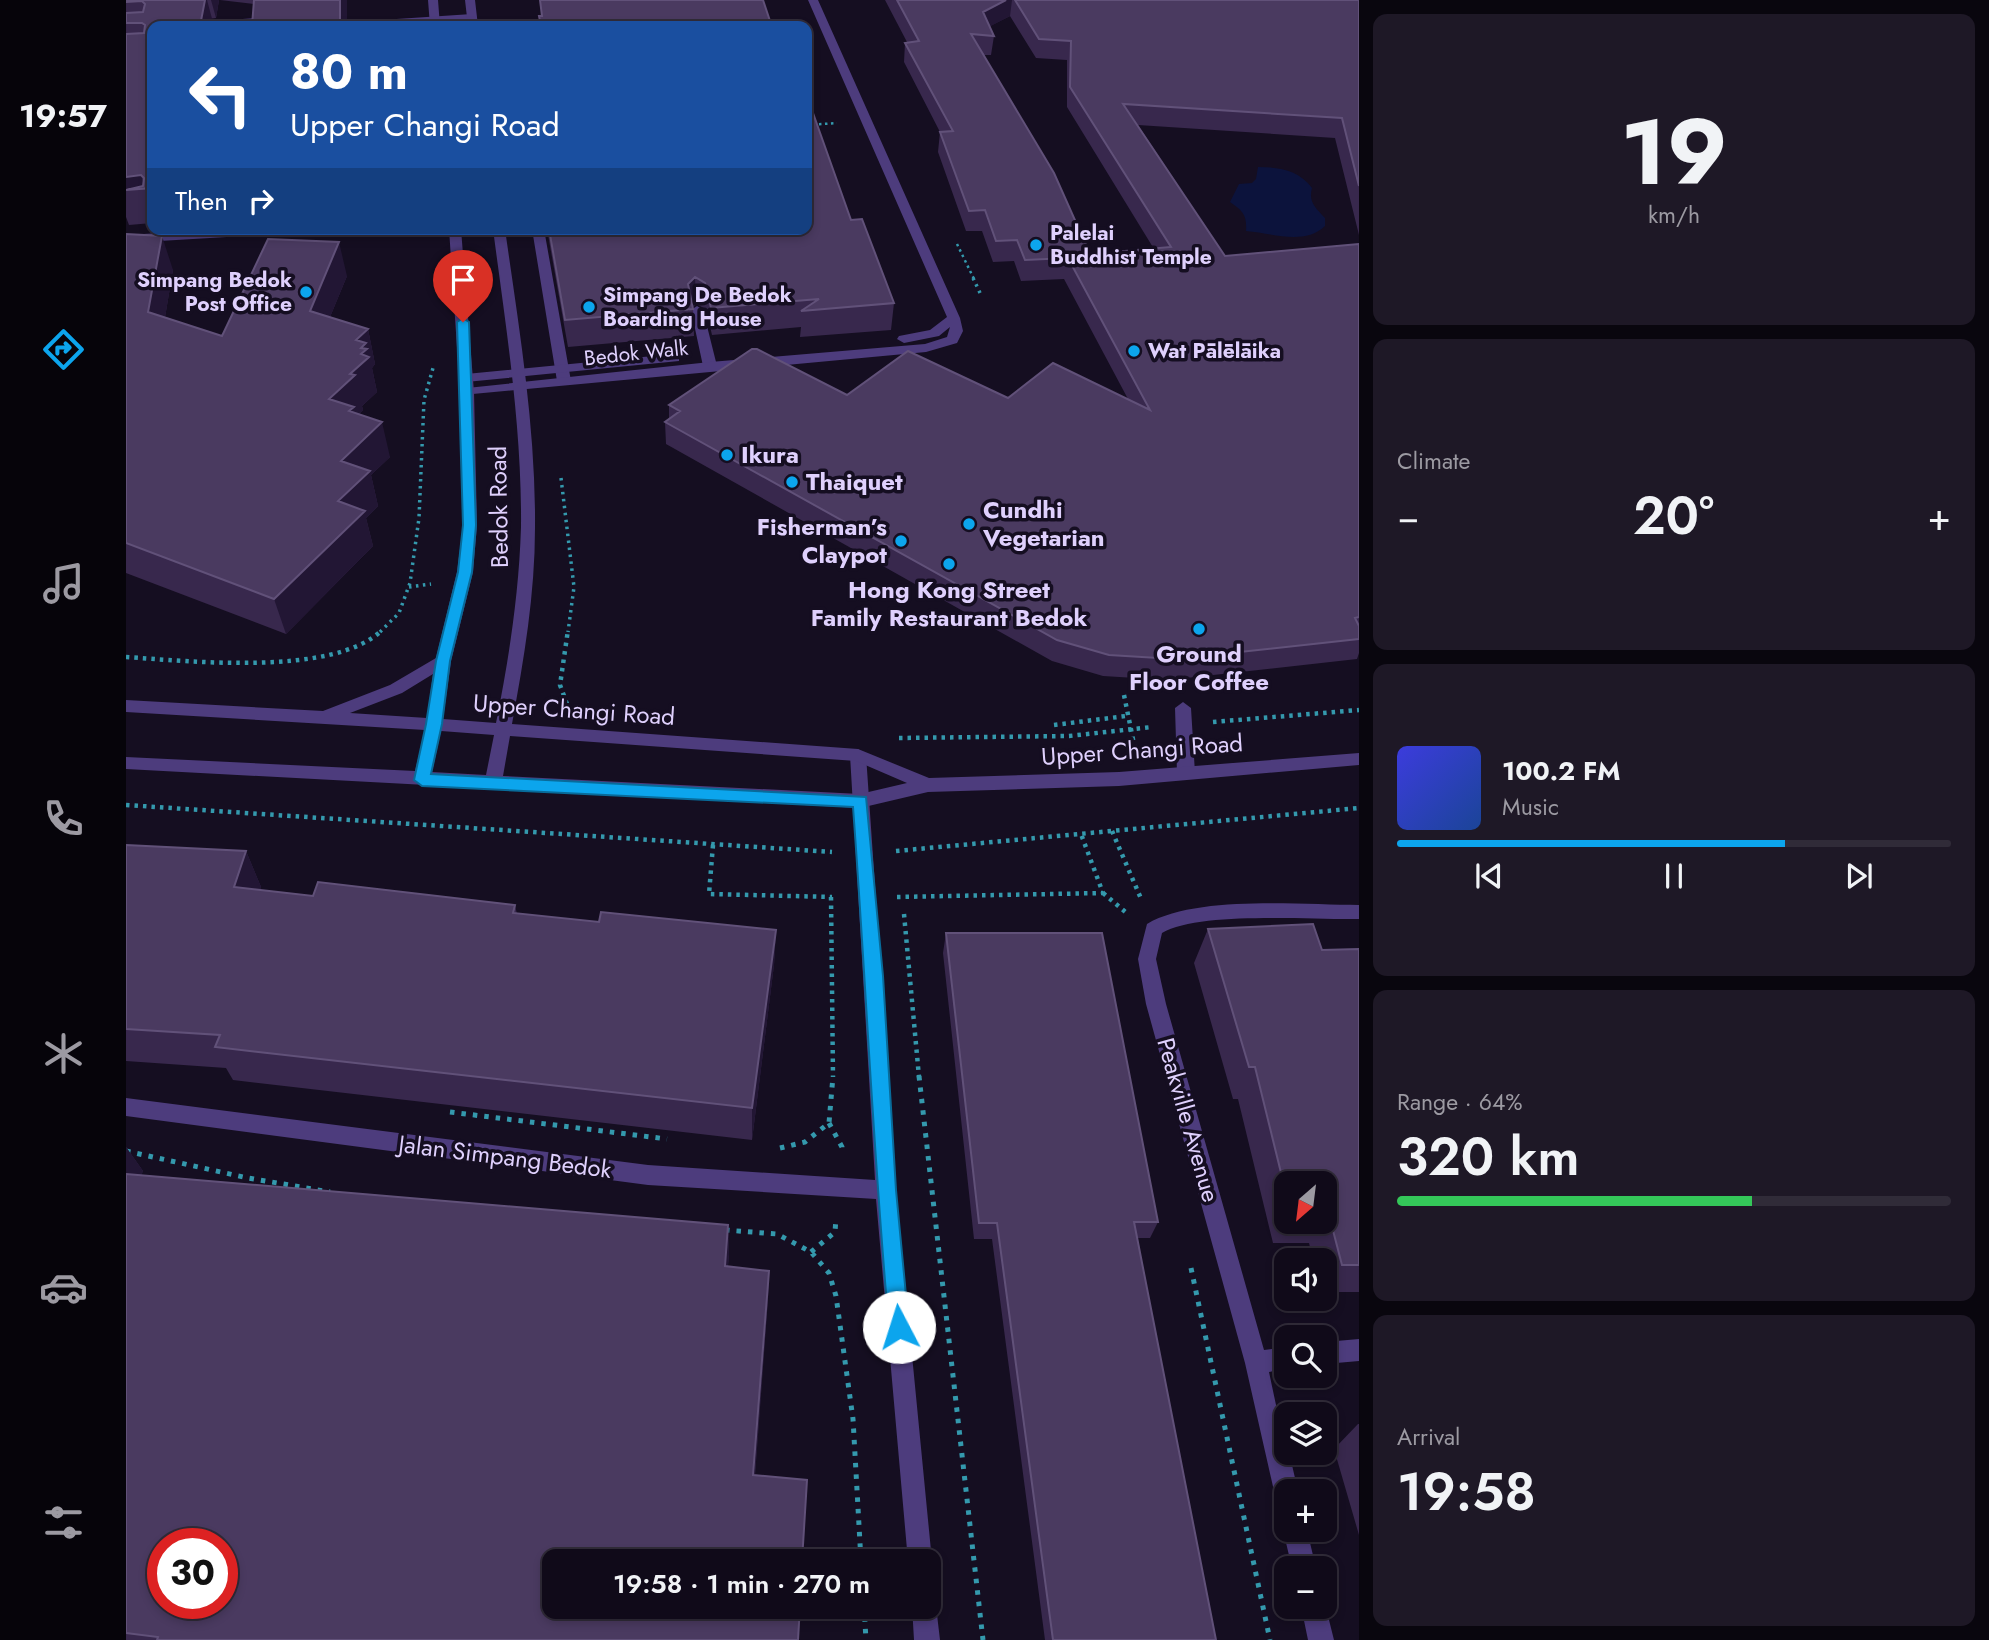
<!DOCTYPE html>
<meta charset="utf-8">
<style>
body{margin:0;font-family:Jost,sans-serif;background:#1e1826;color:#f1f3f6;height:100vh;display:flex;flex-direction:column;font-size:26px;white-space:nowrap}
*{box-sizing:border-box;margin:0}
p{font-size:23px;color:#9c9aa2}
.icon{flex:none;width:38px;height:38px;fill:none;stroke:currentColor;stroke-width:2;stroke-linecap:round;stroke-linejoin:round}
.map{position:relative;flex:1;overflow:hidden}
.sheet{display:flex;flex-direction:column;gap:14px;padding:14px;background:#09060e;width:630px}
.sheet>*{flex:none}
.hud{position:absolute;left:21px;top:21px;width:665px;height:214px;border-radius:14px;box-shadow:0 4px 10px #0003,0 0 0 2px #302b38;background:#1a4fa0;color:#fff;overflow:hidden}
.needle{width:46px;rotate:208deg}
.buttons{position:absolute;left:1148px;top:1171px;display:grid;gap:14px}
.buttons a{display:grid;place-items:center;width:63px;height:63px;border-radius:14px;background:#100a19;box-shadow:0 4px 10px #0003,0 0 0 2px #302b38;font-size:35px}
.speed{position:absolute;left:21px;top:1528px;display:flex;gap:14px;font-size:35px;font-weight:700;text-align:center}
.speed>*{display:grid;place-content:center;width:91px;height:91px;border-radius:50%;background:#100a19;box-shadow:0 4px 10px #0003,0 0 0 2px #302b38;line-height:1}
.speed .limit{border:10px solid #d22;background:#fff;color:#111}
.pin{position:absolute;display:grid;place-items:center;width:60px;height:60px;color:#fff;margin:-72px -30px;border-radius:50% 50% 50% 0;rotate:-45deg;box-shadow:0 0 7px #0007}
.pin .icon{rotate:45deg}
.me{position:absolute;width:77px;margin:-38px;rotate:355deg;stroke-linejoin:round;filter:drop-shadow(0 0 5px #0008)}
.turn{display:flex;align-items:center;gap:24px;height:147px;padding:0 28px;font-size:32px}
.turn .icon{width:91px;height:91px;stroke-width:2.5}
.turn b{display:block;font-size:49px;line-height:60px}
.then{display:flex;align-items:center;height:66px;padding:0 28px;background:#0003;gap:14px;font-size:26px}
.big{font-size:52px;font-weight:600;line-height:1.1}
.sheet .tile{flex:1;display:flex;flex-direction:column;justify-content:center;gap:10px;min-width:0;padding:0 24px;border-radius:14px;background:#1e1826}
.sheet .dial{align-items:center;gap:0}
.dial b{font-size:91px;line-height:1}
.song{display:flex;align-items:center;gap:21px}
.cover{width:84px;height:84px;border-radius:10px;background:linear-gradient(135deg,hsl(240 70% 55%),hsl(220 70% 35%))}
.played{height:7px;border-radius:4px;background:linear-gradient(90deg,#0ca5ed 70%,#302b38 70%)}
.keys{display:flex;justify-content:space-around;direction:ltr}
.heat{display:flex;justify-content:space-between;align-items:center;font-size:38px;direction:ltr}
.charge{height:10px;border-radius:5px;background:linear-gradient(90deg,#34c759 64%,#302b38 0)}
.trip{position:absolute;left:416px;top:1549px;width:399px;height:70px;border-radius:14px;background:#100a19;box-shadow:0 4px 10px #0003,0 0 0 2px #302b38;font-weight:600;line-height:70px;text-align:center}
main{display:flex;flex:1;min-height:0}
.menu{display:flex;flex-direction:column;width:126px;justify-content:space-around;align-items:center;background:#06040a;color:#9c9aa2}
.menu .icon{width:49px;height:49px}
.menu .active{color:#0ca5ed}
.menu b{font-size:32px;color:#f1f3f6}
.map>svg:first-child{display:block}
</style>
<main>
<nav class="menu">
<b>19:57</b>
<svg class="icon active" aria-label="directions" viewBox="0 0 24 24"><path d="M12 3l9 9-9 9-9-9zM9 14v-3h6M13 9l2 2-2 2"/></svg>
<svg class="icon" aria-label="music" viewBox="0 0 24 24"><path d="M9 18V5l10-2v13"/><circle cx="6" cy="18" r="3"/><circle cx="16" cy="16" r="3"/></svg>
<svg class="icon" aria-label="phone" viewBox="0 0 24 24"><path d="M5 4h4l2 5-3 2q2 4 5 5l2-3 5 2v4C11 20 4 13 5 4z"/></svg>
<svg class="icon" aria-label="climate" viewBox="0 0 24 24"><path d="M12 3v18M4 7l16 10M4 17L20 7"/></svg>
<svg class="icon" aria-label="car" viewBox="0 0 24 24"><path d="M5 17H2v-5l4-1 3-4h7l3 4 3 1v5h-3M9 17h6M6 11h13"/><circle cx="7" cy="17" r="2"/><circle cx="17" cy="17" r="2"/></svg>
<svg class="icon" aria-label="filters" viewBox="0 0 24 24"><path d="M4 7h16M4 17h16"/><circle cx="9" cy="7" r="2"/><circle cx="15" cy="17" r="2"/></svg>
</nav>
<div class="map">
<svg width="1233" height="1640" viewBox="0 0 1233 1640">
<rect width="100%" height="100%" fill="#150e21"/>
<!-- water -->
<path fill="#0c133c" d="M1132,167C1153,167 1173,170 1186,188C1182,202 1190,208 1199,218V226C1178,246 1146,233 1120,231C1121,215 1117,211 1104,202L1113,184L1126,183L1130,179Z"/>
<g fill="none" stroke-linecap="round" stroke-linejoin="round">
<!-- path-far3 -->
<path stroke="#3499ad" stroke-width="2.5" stroke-dasharray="2.5 3.5" stroke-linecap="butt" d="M681,125L711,123
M831,244L848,279"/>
<!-- path-far2 -->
<path stroke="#3499ad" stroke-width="3.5" stroke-dasharray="2.5 4.5" stroke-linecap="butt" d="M847,278L855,295
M435,478L448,587L442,632
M283,587L305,584
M254,632L273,613L284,583L293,518L298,400L307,368"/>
<!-- path-far1 -->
<path stroke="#3499ad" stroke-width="4.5" stroke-dasharray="3.5 5" stroke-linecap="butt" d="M0,657C63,661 208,677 256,630
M998,695L1009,749
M441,704L434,685L442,630
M1087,722L1233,710
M928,725L1000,716
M773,738L943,736L1026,727
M0,805L706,852
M986,831L1016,901
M587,845L583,894L706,897
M770,851L1233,808
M977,893L1003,915
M705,897L707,1077
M771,897L977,893L955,834
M778,914L793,1077"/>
<!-- path -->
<path stroke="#3499ad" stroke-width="5" stroke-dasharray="4.5 7" stroke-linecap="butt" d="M793,1076L857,1640
M324,1112L541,1139
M703,1123L716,1147V1154
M654,1148L679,1142L703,1123L707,1076
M0,1151L122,1178L204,1192
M599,1230L651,1234L685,1252L703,1273L710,1296L727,1419L735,1561
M685,1252L709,1232L710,1218
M1065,1268L1144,1640
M738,1606L740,1640"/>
<!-- service -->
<path fill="#4d3c7d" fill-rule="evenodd" d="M171,15L186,18L193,26C183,26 178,21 167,21C131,22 95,28 58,26L63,23Z
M104,229H175L169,233L0,243V235Z
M406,229H418L445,381L438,385L431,381Z
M571,306L577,310L591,366L584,370L577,366L565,310Z
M1057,702L1065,708L1069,773L1066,778H1054L1051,773L1049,708Z"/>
<!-- minor -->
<path fill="#4d3c7d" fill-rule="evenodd" d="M682,0H692L834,318L837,331L831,343L800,352L336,395L334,392L341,388L584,362L799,344L821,337L824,327L813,336L778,343L771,339L773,336L804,330L821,317Z
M346,14L351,17L350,19L252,26H205L210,23Z
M548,354L553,355V361L340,382L333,378L340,374Z
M732,749L740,755L770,1190L806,1561L803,1568V1561H782L750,1199L522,1185L0,1116V1098L522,1165L749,1180L724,755Z
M1233,905V919C1186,920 1073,911 1036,933L1030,959L1040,1004L1138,1350L1160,1347V1369L1143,1372L1160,1452H1163L1172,1491H1160V1503L1152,1499L1148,1491L1119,1363L1020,1004L1012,959L1021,924C1070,895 1175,905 1233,905Z
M1233,1339V1361L1199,1364V1342Z
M1160,1522V1530H1181L1190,1568H1166L1157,1530Z
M803,1596L810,1606L814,1640H788L786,1606H803Z
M1199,1604L1208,1640H1182L1175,1606H1199Z"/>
<!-- tertiary -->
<path fill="#4d3c7d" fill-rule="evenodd" d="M302,0H312L314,26H304Z
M339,0H349L352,26H342Z
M323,229H335L348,392L351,525L347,572L325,661L317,719L370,723C383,659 393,593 395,527C396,427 380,328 367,229H379C393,328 410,428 409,528C409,594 398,659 386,724L732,749L803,778L993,772L1233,753V765L993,786L802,792L734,808L0,769V757L289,771L299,730L0,712V700L197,711L264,685L310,658L331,572L337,525L334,392ZM307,674L301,718L224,713L276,693ZM315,731L368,735L360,775L306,772ZM384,736L730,761L781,783L734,794L377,776Z"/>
</g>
<!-- wall -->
<path fill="#38284d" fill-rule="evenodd" d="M0,0H93L90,18L26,26V223L3,225L0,217Z
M94,0H221V20L128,4Z
M759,0H1233V235L1209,138L1012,125L1099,256L1233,244V653L1231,659L1042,680L977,676L926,661L540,444L539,422L543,419V405L721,395L1002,399L938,279L895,281L888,261L867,262L856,231H840L812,152L814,132L778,62L779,43L781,42ZM884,16L910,58L941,60V107L1028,249L964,254L857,55H865L868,36L864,26Z
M725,220L768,303L765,330L674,337L675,327L586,335L580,309L570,304L567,307L568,336L442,347L421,229H681Z
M0,234L47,270L39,317L96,336L221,276L204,317L242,329L249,364L246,368L251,392L236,406L237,410L233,414L264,457L245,475L252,506L240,518L247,546L160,634L0,573Z
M0,845L120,851L135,887L134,890L187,896L389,905L391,914L473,922L650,930L648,965L626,1140L107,1080L100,1068L0,1061Z
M1082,929L1196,950L1233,949V1292H1199V1260H1187L1183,1243H1147L1112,1099H1107L1068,963ZM1160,1183H1199V1222H1160Z
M820,933L1032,1222L1024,1238H1011L1090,1640H919L866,1239H848L817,953Z
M0,1147L17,1171L15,1175L602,1225L603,1254L602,1266L643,1271L642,1299L629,1475L672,1640H0Z
M1232,1424H1233V1535L1208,1449Z"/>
<!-- shaded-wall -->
<path fill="#221634" d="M79,0H81L88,26H74Z
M85,0H93L90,18Z
M197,0H221V20H219L220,26H214Z
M880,0H886L884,16L855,31L857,12Z
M15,175L19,188L0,190V177Z
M36,236L47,270L34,347L22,312Z
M213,242L221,276L192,346L184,311Z
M569,277L570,304L562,311V284Z
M242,329L249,364L246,368L251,392L236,406L237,410L230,417L256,422L264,457L245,475L252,506L240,518L247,546L160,634L148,599L212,501L215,461L203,399L224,374L230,340Z
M120,851L135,887L123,923L108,887Z
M650,930L648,965L626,1140V1108Z
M0,1147L17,1171L6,1203L0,1195Z
M602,1225L603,1254L599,1294V1266Z
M643,1271L642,1299L627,1497V1475Z"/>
<!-- building -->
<path fill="#4a3a60" stroke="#615179" stroke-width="2" fill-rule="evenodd" d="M0,0H79L74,26H26V188L0,190L17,186L18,178L15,175L0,177V34L18,33L19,25L16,23H0V13L17,12L19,4L16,1L0,2Z
M128,0H214V26H126Z
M414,0H637L645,24L640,25V26H415L413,16H416Z
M771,0H880L857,12L868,36L845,34L928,173L964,254L1045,247L944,87L945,41L913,39L889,0H1233V186L1216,118L997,104L1099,256L1233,244V617L1229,618L1233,626V639L1049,659L983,655L931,640L539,422L554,411L543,405L626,349H631L721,395L782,351L882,398L927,363L1024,410L942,258L899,260L891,240L870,241L859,210L843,211L814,132L827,131L779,43L793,41Z
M687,113L725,220L736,219L768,303L675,311L693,299L585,308L579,283L569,277L562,284L567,309L439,320L423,229H681V114Z
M0,234L36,236L22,312L96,336L142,239L213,242L184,311L242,329L230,340L240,343L235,348L241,349L235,354L243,357L224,374L229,375L203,399L228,407L223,411L256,422L215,461L244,471L212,501L239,511L148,599L0,543Z
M0,845L120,851L108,887L187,896L192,882L389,905L387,913L473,922L475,912L650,930L626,1108L89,1047L94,1035L0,1029Z
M1187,924L1196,950L1233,949V1265H1216L1203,1215L1199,1214V1183H1160V1193L1129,1067H1123L1082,929Z
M820,933H976L1032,1222H1008L1090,1640H927L871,1223H853Z
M0,1174L602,1225L599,1266L643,1271L627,1475L681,1480L676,1561H429V1606H674L672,1640H31L32,1637L0,1633ZM37,1544H96V1603H37Z"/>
<!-- route -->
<path fill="#0ca5ed" stroke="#086b9a" stroke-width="2" d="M337,318L343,322L350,525L346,572L324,661L316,724L305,774L740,797L757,976L770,1190L783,1327L780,1334L773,1337L765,1334L763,1327C747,1154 740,980 727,807L296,786L288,780L300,724L310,661L332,572L337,525L331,322Z"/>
<!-- markers -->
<g fill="#0ca5ed" stroke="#150e21" stroke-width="2.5">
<circle cx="910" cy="245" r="7"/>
<circle cx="180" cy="292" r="7"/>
<circle cx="463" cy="307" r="7"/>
<circle cx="1008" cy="351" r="7"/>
<circle cx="601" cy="455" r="7"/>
<circle cx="666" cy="482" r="7"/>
<circle cx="843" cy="524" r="7"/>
<circle cx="775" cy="541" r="7"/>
<circle cx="823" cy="564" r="7"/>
<circle cx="1073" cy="629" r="7"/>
</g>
<g text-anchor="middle" stroke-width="7" stroke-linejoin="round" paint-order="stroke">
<!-- far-poi labels -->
<g font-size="21" font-weight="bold" fill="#dfd0fd" stroke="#150e21" text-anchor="start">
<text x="924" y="240">Palelai<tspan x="924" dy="24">Buddhist Temple</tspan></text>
<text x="166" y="287" text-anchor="end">Simpang Bedok<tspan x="166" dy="24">Post Office</tspan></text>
<text x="477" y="302">Simpang De Bedok<tspan x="477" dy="24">Boarding House</tspan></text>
<text x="1022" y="358">Wat Pālēlāika</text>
</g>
<!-- far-street labels -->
<g font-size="21" fill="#dfd0fd" stroke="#150e21">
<text transform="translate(510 353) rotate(-6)" y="7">Bedok Walk</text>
</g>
<!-- poi labels -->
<g font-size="24" font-weight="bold" fill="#dfd0fd" stroke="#150e21" text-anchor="start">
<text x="615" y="463">Ikura</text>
<text x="680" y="490">Thaiquet</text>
<text x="857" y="518">Cundhi<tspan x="857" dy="28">Vegetarian</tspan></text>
<text x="761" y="535" text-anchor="end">Fisherman’s<tspan x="761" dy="28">Claypot</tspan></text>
<text x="823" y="598" text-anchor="middle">Hong Kong Street<tspan x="823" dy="28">Family Restaurant Bedok</tspan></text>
<text x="1073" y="662" text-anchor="middle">Ground<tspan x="1073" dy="28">Floor Coffee</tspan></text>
</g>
<!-- street labels -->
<g font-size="24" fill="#dfd0fd" stroke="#150e21">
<text transform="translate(373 507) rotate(-91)" y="8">Bedok Road</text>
<text transform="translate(448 710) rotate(4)" y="8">Upper Changi Road</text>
<text transform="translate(1016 750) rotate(-4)" y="8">Upper Changi Road</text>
<text transform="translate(1062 1120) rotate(74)" y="8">Peakville Avenue</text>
<text transform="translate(379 1157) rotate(7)" y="8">Jalan Simpang Bedok</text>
</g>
</g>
</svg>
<div class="buttons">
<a><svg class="needle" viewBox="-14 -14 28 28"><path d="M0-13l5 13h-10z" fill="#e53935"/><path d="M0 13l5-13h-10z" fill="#9c9aa2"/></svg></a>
<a><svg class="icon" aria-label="sound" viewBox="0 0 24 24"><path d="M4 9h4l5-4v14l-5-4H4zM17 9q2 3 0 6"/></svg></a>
<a><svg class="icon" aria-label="search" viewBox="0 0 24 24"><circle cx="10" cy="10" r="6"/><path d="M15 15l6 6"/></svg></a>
<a><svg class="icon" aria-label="layers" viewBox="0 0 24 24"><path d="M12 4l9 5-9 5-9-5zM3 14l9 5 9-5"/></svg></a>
<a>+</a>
<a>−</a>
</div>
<div class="speed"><div class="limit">30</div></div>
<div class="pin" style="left:337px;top:322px;background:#d93025"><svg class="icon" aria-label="arrive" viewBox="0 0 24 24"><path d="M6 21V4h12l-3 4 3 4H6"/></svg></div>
<svg class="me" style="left:773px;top:1327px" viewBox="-20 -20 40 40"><circle r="19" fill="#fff"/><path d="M0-13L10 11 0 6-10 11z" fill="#0ca5ed"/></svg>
<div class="trip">19:58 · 1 min · 270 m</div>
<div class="hud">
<div class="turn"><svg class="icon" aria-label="left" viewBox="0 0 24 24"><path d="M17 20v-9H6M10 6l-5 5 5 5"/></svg><div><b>80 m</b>Upper Changi Road</div></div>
<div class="then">Then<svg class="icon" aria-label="right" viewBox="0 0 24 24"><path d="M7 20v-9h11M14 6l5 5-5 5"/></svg></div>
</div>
</div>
<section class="sheet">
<div class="tile dial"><b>19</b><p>km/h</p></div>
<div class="tile"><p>Climate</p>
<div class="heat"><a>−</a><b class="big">20°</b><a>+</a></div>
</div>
<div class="tile">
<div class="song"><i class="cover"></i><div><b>100.2 FM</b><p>Music</p></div></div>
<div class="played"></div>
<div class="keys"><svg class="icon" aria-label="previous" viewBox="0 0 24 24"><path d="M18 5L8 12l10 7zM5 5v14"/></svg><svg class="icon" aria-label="pause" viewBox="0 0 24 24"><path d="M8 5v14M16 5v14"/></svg><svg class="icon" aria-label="next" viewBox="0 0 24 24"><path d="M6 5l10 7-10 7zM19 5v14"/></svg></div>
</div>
<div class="tile"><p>Range · 64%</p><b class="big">320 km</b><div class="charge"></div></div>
<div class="tile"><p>Arrival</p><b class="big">19:58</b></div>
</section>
</main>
